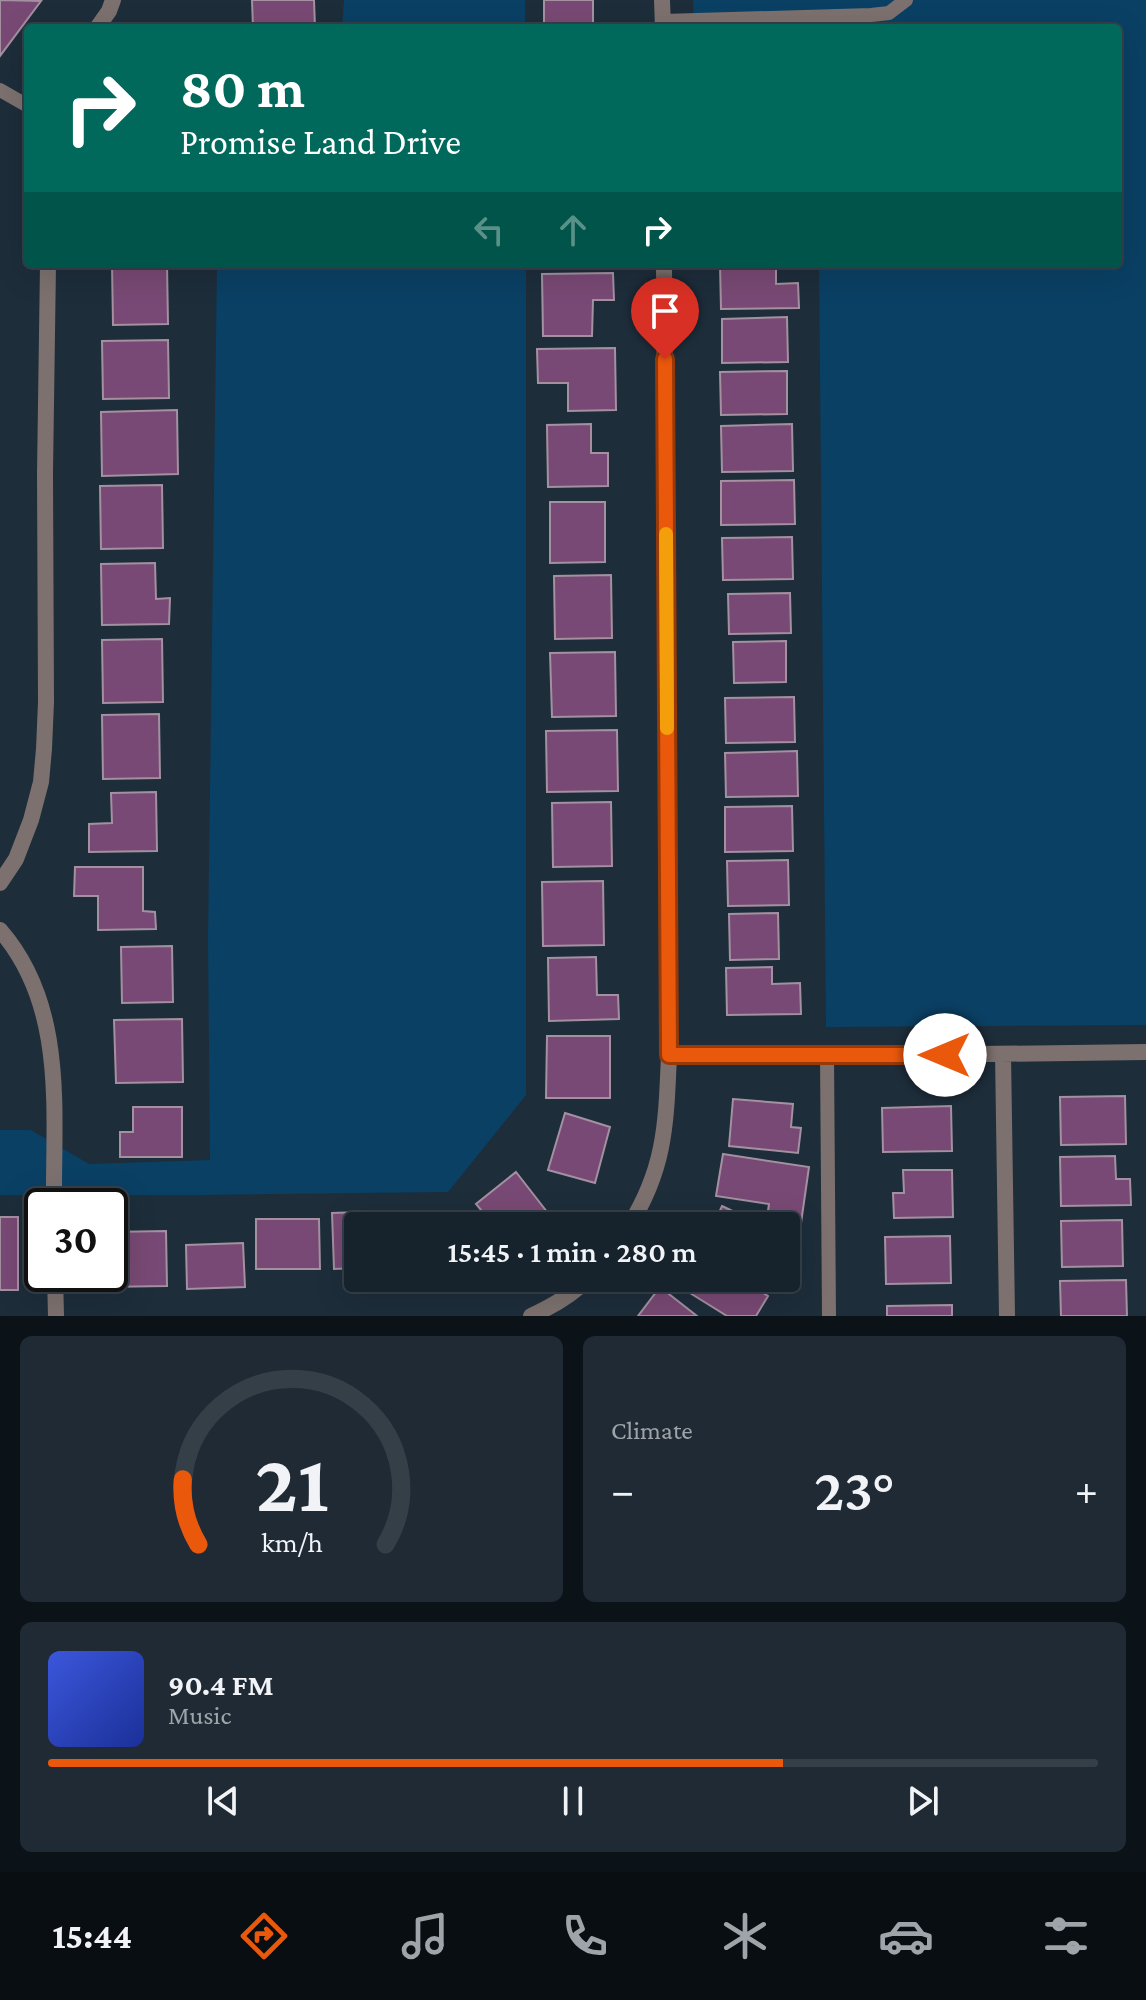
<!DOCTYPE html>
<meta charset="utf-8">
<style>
body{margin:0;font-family:"Crimson Pro",serif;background:#1f2a34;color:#f1f3f6;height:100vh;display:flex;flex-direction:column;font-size:30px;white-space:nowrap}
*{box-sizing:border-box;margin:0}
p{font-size:26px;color:#9ea4a9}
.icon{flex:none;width:44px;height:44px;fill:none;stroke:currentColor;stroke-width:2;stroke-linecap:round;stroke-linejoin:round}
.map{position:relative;height:1316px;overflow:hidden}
.details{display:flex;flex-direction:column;gap:20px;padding:20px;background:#0c1318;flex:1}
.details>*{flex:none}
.banner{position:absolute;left:24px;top:24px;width:1098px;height:244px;border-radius:8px;box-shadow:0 8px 32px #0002,0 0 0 2px #353f48;background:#00695c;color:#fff;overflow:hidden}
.speed{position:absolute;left:24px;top:1188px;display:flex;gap:16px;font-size:40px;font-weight:700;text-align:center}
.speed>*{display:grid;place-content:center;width:104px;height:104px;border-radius:50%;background:#16222c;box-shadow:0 8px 32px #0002,0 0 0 2px #353f48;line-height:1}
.speed .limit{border:4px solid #111;border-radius:12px;background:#fff;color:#111}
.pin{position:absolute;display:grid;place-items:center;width:68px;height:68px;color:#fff;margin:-82px -34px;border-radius:50% 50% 50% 0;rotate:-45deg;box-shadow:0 0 8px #0007}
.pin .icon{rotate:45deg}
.me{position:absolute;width:88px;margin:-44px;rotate:270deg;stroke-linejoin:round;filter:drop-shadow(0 0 6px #0008)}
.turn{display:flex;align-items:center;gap:28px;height:168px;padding:0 24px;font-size:36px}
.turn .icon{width:104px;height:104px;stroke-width:2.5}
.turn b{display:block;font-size:56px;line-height:68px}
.lanes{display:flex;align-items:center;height:76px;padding:0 24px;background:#0003;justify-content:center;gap:40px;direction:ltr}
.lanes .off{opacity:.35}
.big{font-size:60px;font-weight:600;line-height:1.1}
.details .tile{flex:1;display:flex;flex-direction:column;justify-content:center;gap:12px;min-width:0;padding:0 28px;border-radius:12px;background:#1f2a34}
.details .dial{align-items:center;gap:0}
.dial svg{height:208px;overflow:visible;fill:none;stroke:#353f48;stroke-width:7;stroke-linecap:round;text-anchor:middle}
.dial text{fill:#f1f3f6;stroke:none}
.song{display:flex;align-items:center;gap:24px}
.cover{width:96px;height:96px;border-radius:12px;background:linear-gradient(135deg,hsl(230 70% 55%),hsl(230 70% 35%))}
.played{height:8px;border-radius:4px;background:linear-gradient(90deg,#ea580c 70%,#353f48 70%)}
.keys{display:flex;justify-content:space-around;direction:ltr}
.heat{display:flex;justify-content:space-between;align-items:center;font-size:44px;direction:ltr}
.details .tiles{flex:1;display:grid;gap:20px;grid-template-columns:1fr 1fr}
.tile:last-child{grid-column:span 2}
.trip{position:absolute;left:344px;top:1212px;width:456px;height:80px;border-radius:8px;background:#16222c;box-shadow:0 8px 32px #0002,0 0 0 2px #353f48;font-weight:600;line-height:80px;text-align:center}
.tabs{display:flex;height:128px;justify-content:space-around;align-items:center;background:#090e12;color:#9ea4a9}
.tabs .icon{width:56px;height:56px}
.tabs .on{color:#ea580c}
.tabs b{font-size:36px;color:#f1f3f6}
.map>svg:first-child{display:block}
</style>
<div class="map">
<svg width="1146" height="1316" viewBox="0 0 1146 1316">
<rect width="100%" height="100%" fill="#1d2d3a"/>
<!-- green -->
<path fill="#0a4064" d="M344,0H525V28H342Z
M693,0H1146V1025L826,1027L819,264H1118V28H694Z
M217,264H526V1095L448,1192L200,1195H0V1130H31L89,1164L210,1160L208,939Z"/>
<!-- building -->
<path fill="#784974" stroke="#a390a1" stroke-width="2" d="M0,0L41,1L0,56Z
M252,0H314L315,28H253Z
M544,0H593V28H544Z
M112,264H167L168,324L113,325Z
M720,264H776V284L798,283L799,308L721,309Z
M613,273L614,300H593L592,336H543L542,274Z
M787,317L788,362L722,363V319Z
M168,340L169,398L103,399L102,341Z
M615,348L616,410L568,411V383H538L537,349Z
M787,371V414L721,415L720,372Z
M177,410L178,474L102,476L101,412Z
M591,424V453H608V486L548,487L547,425Z
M792,424L793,471L722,472L721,426Z
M794,480L795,524L721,525V481Z
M162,485L163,548L101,549L100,486Z
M550,502H605V562L550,563Z
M792,537L793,579L723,580L722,538Z
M155,563L156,599L170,598L169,624L102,625L101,564Z
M611,575L612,638L555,639L554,576Z
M790,593L791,633L729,634L728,594Z
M162,639L163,702L103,703L102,640Z
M786,641V682L734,683L733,642Z
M615,652L616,716L552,717L550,653Z
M794,697L795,742L726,743L725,698Z
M159,714L160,778L103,779L102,715Z
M617,730L618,791L547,792L546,731Z
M797,751L798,796L726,797L725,753Z
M156,792L157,851L89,852V824L112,823L111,793Z
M611,802L612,866L553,867L552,803Z
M792,806L793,851L725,852V807Z
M788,860L789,905L728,906L727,861Z
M75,867H143V911L155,912L156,929L98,930V896H74Z
M603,881L604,945L543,946L542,882Z
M778,913L779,959L730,960L729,914Z
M172,946L173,1002L122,1003L121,947Z
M596,957L597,995H618L619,1019L549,1021L548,958Z
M772,967V984L800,983L801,1014L727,1015L726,968Z
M182,1019L183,1082L116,1083L114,1020Z
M547,1036H610V1098H546Z
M1125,1096L1126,1144L1061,1145L1060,1097Z
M733,1099L793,1104L791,1127L801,1128L798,1153L729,1146Z
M951,1106L952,1151L883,1152L882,1108Z
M133,1107H182V1157H120V1132H133Z
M565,1113L610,1127L595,1183L548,1170Z
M723,1154L809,1167L801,1223L767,1218L769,1204L716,1196Z
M1115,1156L1116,1179H1130L1131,1205L1061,1206L1060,1157Z
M903,1170H952L953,1217L894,1218L893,1193H904Z
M516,1172L558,1226H494L476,1204Z
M722,1206L762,1225L761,1226H713Z
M360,1212L358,1268L334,1269L332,1213Z
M0,1217H18V1290H0Z
M477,1217L478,1226H410V1218Z
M256,1219H319L320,1269H256Z
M1122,1220L1123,1266L1062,1267L1061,1221Z
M166,1231L167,1286L103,1287L102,1274H110V1232Z
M950,1236L951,1283L886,1284L885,1237Z
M243,1243L245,1287L187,1289L186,1245Z
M371,1278H397V1291H371Z
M419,1278H478L479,1283L418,1284Z
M670,1278H739L768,1296L756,1316H727L669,1280Z
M1126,1280L1127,1316H1061L1060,1281Z
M660,1287L697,1316H638Z
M952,1305V1316H887V1306Z"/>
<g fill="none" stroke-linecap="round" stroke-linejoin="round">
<!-- service -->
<path stroke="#7c716e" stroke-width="14" d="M663,21L871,15L889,13L906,0
M0,90L28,106
M827,1056L829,1316"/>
<!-- minor -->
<path stroke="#7c716e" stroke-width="16" d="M662,0L663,28
M97,28L109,11L113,0
M0,883L16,859L31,820L41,782L44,749L46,702L45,473L48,264
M0,930C67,1007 53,1112 54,1206
M1003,1054L1007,1316
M669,1055L827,1056L1146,1052
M629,1226C666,1167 666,1122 669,1055L664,264
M55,1274L56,1316
M531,1316C553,1306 572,1295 589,1278"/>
</g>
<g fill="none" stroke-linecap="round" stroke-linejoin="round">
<defs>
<path id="route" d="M665,359L669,1055H945"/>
</defs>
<!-- route casing -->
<use href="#route" stroke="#983908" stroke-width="20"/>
<!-- route -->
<use href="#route" stroke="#ea580c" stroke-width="14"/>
<!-- slow -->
<path stroke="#f59e0b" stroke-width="14" d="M666,534L667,728"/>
</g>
</svg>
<div class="speed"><div class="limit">30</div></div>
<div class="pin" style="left:665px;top:359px;background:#d93025"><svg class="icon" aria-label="arrive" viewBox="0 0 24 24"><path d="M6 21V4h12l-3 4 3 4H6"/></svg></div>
<svg class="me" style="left:945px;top:1055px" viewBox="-20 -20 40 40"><circle r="19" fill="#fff"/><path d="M0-13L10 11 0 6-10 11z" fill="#ea580c"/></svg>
<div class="trip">15:45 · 1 min · 280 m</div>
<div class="banner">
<div class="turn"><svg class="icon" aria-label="right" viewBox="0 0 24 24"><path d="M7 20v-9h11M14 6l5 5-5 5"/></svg><div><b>80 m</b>Promise Land Drive</div></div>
<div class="lanes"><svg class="icon off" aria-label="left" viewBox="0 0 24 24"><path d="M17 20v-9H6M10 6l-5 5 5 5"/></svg><svg class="icon off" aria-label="ahead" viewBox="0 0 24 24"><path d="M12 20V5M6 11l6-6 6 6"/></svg><svg class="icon" aria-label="right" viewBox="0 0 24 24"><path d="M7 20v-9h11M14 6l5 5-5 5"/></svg></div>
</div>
</div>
<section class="details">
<div class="tiles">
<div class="tile dial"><svg viewBox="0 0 100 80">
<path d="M14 69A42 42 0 1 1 86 69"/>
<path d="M14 69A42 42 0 0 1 8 44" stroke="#ea580c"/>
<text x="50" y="56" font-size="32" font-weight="700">21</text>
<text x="50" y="72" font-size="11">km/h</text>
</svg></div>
<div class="tile"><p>Climate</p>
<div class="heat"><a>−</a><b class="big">23°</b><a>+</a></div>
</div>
<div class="tile">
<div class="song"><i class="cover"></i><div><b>90.4 FM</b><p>Music</p></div></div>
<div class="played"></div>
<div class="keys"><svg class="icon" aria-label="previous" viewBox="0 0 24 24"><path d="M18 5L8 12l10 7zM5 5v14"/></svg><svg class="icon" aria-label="pause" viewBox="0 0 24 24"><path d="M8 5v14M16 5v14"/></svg><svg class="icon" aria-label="next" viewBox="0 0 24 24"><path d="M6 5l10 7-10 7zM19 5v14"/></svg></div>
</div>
</div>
</section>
<nav class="tabs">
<b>15:44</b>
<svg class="icon on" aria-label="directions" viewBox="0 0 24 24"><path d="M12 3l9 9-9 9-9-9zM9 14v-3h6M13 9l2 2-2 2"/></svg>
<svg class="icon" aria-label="music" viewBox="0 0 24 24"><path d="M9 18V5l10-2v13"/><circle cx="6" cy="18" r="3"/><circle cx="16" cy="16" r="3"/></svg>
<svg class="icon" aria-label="phone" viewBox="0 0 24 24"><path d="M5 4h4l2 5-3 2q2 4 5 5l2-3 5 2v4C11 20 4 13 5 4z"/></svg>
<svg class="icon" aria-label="climate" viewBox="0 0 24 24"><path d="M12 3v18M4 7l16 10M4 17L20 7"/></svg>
<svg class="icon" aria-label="car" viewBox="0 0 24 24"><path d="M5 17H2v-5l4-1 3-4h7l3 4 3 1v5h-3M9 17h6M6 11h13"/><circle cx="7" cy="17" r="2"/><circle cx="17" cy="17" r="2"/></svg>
<svg class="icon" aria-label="filters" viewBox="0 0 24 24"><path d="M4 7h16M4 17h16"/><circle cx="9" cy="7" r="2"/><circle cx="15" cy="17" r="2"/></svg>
</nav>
